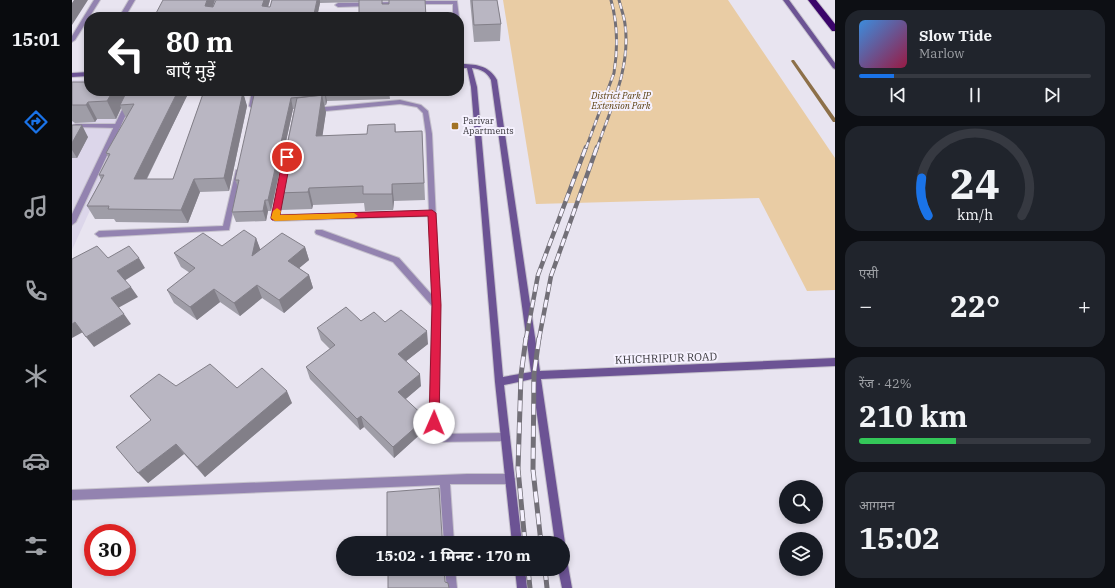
<!DOCTYPE html>
<html lang="hi">
<meta charset="utf-8">
<style>
body{margin:0;font-family:"IBM Plex Serif","Noto Sans Devanagari",serif;background:#20242c;color:#f1f3f6;height:100vh;display:flex;flex-direction:column;font-size:15px;white-space:nowrap}
*{box-sizing:border-box;margin:0}
p{font-size:13px;color:#9ea1a6}
.icon{flex:none;width:22px;height:22px;fill:none;stroke:currentColor;stroke-width:2;stroke-linecap:round;stroke-linejoin:round}
.map{position:relative;flex:1;overflow:hidden}
.drawer{display:flex;flex-direction:column;gap:10px;padding:10px;background:#0d0f14;width:280px}
.drawer>*{flex:none}
.banner{position:absolute;left:12px;top:12px;width:380px;height:84px;border-radius:16px;box-shadow:0 2px 6px #0003;background:#202124;color:#fff;overflow:hidden}
.tools{position:absolute;left:707px;top:480px;display:grid;gap:8px}
.tools a{display:grid;place-items:center;width:44px;height:44px;border-radius:50%;background:#171b24;box-shadow:0 2px 6px #0003;font-size:20px}
.speed{position:absolute;left:12px;top:524px;display:flex;gap:8px;font-size:20px;font-weight:700;text-align:center}
.speed>*{display:grid;place-content:center;width:52px;height:52px;border-radius:50%;background:#171b24;box-shadow:0 2px 6px #0003;line-height:1}
.speed .limit{border:6px solid #d22;background:#fff;color:#111}
.pin{position:absolute;display:grid;place-items:center;width:34px;height:34px;color:#fff;margin:-17px;border:2px solid #fff;border-radius:50%;box-shadow:0 1px 4px #0007}
.me{position:absolute;width:44px;margin:-22px;rotate:1deg;stroke-linejoin:round;filter:drop-shadow(0 0 3px #0008)}
.turn{display:flex;align-items:center;gap:14px;height:84px;padding:0 16px;font-size:18px}
.turn .icon{width:52px;height:52px;stroke-width:2.5}
.turn b{display:block;font-size:28px;line-height:34px}
.big{font-size:30px;font-weight:800;line-height:1.1}
.drawer .tile{flex:1;display:flex;flex-direction:column;justify-content:center;gap:6px;min-width:0;padding:0 14px;border-radius:16px;background:#20242c}
.drawer .dial{align-items:center;gap:0}
.dial svg{height:104px;overflow:visible;fill:none;stroke:#363941;stroke-width:7;stroke-linecap:round;text-anchor:middle}
.dial text{fill:#f1f3f6;stroke:none}
.song{display:flex;align-items:center;gap:12px}
.cover{width:48px;height:48px;border-radius:6px;background:linear-gradient(135deg,hsl(210 70% 55%),hsl(340 70% 35%))}
.played{height:4px;border-radius:2px;background:linear-gradient(90deg,#1a73e8 15%,#363941 15%)}
.keys{display:flex;justify-content:space-around;direction:ltr}
.heat{display:flex;justify-content:space-between;align-items:center;font-size:22px;direction:ltr}
.charge{height:6px;border-radius:3px;background:linear-gradient(90deg,#34c759 42%,#363941 0)}
.trip{position:absolute;left:264px;top:536px;width:234px;height:40px;border-radius:20px;background:#171b24;box-shadow:0 2px 6px #0003;font-weight:800;line-height:40px;text-align:center}
main{display:flex;flex:1;min-height:0}
.tabs{display:flex;flex-direction:column;width:72px;justify-content:space-around;align-items:center;background:#090b0e;color:#9ea1a6}
.tabs .icon{width:28px;height:28px}
.tabs .current{color:#1a73e8}
.tabs b{font-size:18px;color:#f1f3f6}
.map>svg:first-child{display:block}
</style>
<main>
<nav class="tabs">
<b>15:01</b>
<svg class="icon current" aria-label="directions" viewBox="0 0 24 24"><path d="M12 3l9 9-9 9-9-9zM9 14v-3h6M13 9l2 2-2 2"/></svg>
<svg class="icon" aria-label="music" viewBox="0 0 24 24"><path d="M9 18V5l10-2v13"/><circle cx="6" cy="18" r="3"/><circle cx="16" cy="16" r="3"/></svg>
<svg class="icon" aria-label="phone" viewBox="0 0 24 24"><path d="M5 4h4l2 5-3 2q2 4 5 5l2-3 5 2v4C11 20 4 13 5 4z"/></svg>
<svg class="icon" aria-label="climate" viewBox="0 0 24 24"><path d="M12 3v18M4 7l16 10M4 17L20 7"/></svg>
<svg class="icon" aria-label="car" viewBox="0 0 24 24"><path d="M5 17H2v-5l4-1 3-4h7l3 4 3 1v5h-3M9 17h6M6 11h13"/><circle cx="7" cy="17" r="2"/><circle cx="17" cy="17" r="2"/></svg>
<svg class="icon" aria-label="filters" viewBox="0 0 24 24"><path d="M4 7h16M4 17h16"/><circle cx="9" cy="7" r="2"/><circle cx="15" cy="17" r="2"/></svg>
</nav>
<div class="map">
<svg width="763" height="588" viewBox="0 0 763 588">
<rect width="100%" height="100%" fill="#e8e4f0"/>
<!-- built -->
<path fill="#dcd6ea" d="M0,80H17V91H72L0,250Z"/>
<!-- green -->
<path fill="#e9cca4" d="M431,0H656L763,158V290L735,291L687,198L464,204Z"/>
<g fill="none" stroke-linecap="round" stroke-linejoin="round">
<!-- stream -->
<path fill="#8d7049" fill-rule="evenodd" d="M720,60H722L763,118V122H761L719,61Z"/>
<defs>
<path id="lane" d="M22,0H28L3,40L0,42V36Z
M342,1H385L387,17H381V4H340L339,3Z
M326,2L329,4L328,5L266,7L263,5L266,3Z
M4,124H46L49,126L46,128L2,127V125Z"/>
<path id="street" d="M57,0H63L53,17H47Z
M59,91H65L4,222L0,225V214Z
M180,91H186L183,106L180,108L177,106Z
M328,100L349,105L356,111L360,134L368,305L367,434L433,433L436,434L438,437L436,440L433,441L362,442L359,441L357,438L360,306L321,262L244,234L243,232L244,230H250L327,258L360,295L357,216L203,221L199,218L205,190L208,188L211,190L207,215L357,211L354,134L351,113L345,107L328,104L243,112L240,110L243,108Z
M164,170H168L169,172L157,230L27,237L23,234L27,231L151,226Z
M395,474H438L441,476L443,479L441,482L438,484H378L382,543H372L368,485L0,500V490Z
M373,569H383L385,588H375Z"/>
<path id="secondary" d="M711,0H717L763,63V69L761,68Z
M387,64C403,64 417,65 425,80L468,371L763,358V366L469,379L493,543L491,547V543H483L460,379L432,385L450,543H440L423,382L399,87L395,68H387ZM400,68C409,69 415,72 419,80L459,372L431,377L405,87Z
M17,72V76L0,77V73Z
M491,559L495,560L500,588H490L486,569H491Z
M443,569H453L455,588H445Z"/>
<path id="highway" d="M736,0H744L763,24V31H760Z"/>
</defs>
<!-- lane casing -->
<use href="#lane" stroke="#c5c1cc" stroke-width="2"/>
<!-- street casing -->
<use href="#street" stroke="#c5c1cc" stroke-width="2"/>
<!-- secondary casing -->
<use href="#secondary" stroke="#c5c1cc" stroke-width="2"/>
<!-- highway casing -->
<use href="#highway" stroke="#c5c1cc" stroke-width="2"/>
<!-- lane -->
<use href="#lane" fill="#9383b0" fill-rule="evenodd"/>
<!-- street -->
<use href="#street" fill="#9383b0" fill-rule="evenodd"/>
<!-- secondary -->
<use href="#secondary" fill="#6c5394" fill-rule="evenodd"/>
<!-- highway -->
<use href="#highway" fill="#3b056a" fill-rule="evenodd"/>
<defs>
<path id="rail-far2" d="M514,148L542,73C546,48 546,25 539,0
M525,148C539,108 559,67 553,24C552,16 549,8 547,0"/>
<path id="rail-far1" d="M454,339L466,275L514,147
M467,339L479,276L525,147"/>
<path id="rail" d="M467,338L462,374L461,470L469,543
M453,543L446,469L449,375L454,338
M456,569L458,588
M473,569L475,588"/>
</defs>
<!-- rail-far2 casing -->
<use href="#rail-far2" stroke="#726f77" stroke-width="3"/>
<!-- rail-far1 casing -->
<use href="#rail-far1" stroke="#726f77" stroke-width="4.5"/>
<!-- rail casing -->
<use href="#rail" stroke="#726f77" stroke-width="5"/>
<!-- rail-far2 -->
<use href="#rail-far2" stroke="#f5f1fe" stroke-width="2" stroke-dasharray="6" stroke-linecap="butt"/>
<!-- rail-far1 -->
<use href="#rail-far1" stroke="#f5f1fe" stroke-width="3" stroke-dasharray="8" stroke-linecap="butt"/>
<!-- rail -->
<use href="#rail" stroke="#f5f1fe" stroke-width="3.5" stroke-dasharray="11" stroke-linecap="butt"/>
</g>
<!-- wall -->
<path fill="#9f9da7" fill-rule="evenodd" d="M143,0L141,7L144,0H198L196,7H198L200,0H353L354,17L287,2L248,3L245,17H82ZM310,1H317V4H310Z
M398,0H425L429,24L428,41L402,42Z
M0,82L50,91L52,96L55,91H117L75,179H101L132,91H170L175,106L157,191L128,192L116,223L44,222L42,219H23L15,206L29,180L27,175L36,157L34,153L54,118L49,108L44,119H25L23,122L3,123L0,121Z
M216,91H317L318,99L255,101L254,105L252,106L254,112L250,136L295,134L323,124L324,132L350,131L353,200L322,201L321,210L293,211L292,203L241,205L240,209L209,210L205,193L222,109H221L199,211H196L194,221L164,222L160,212L166,187L163,180L215,94Z
M0,125L16,137L5,158H0Z
M184,238L188,250L233,247L237,260L227,268L237,275L241,288L212,313L190,298L168,316L148,302L125,320L102,303L95,290L118,273L109,267L102,253L150,246Z
M289,321L313,322L356,344L334,361L349,386L333,399L354,418V429L322,458L292,427L288,430L238,379L234,367L258,349L249,340L245,328Z
M104,386L165,388L220,403L133,477L112,454L76,483L79,420L67,407L58,396Z"/>
<!-- shaded-wall -->
<path fill="#827f88" d="M2,0H16L0,25V3Z
M135,0H143L137,17L133,6Z
M192,0H198L193,17L190,6Z
M245,0H248V3L245,17H242V14Z
M41,91H50L54,98L48,105L49,108L44,119L35,101Z
M106,91H117V92L68,192L62,179Z
M164,91H170L171,94V92L175,106L157,191L152,178Z
M253,91L255,101L254,105L253,95Z
M250,95L254,112L248,153L244,136Z
M219,98L221,109L199,211L196,200Z
M16,102L25,119L23,122L14,105Z
M10,125L16,137L5,158L0,150V143Z
M122,179L128,192L116,223L109,210Z
M320,184L322,201L321,210L320,194Z
M237,188L241,205L240,209L236,192Z
M193,200L196,211L194,221L191,211Z
M184,238L189,251L180,256Z
M233,247L237,260L220,274L216,261Z
M67,258L73,268L52,281L45,271Z
M237,275L241,288L212,313L207,300Z
M185,285L190,298L168,316L162,303Z
M59,287L66,297L46,308L39,298Z
M142,289L148,302L125,320L118,307Z
M52,314L59,324L22,347L14,337Z
M3,322L11,332L0,338V324Z
M355,331L356,344L328,366L326,354Z
M348,374L349,386L328,404L326,392Z
M215,391L220,403L133,477L125,467Z
M289,416L292,427L288,430L285,419Z
M354,418V429L322,458L321,447Z
M104,444L112,454L76,483L66,473Z"/>
<!-- building -->
<path fill="#b9b6c2" stroke="#827f88" d="M91,0H135L133,6L141,7L144,0H192L190,6L198,7L200,0H245L242,14L204,15L203,17H82Z
M287,0H310V4H317V0H353L354,17H287Z
M400,0H425L429,24L402,25Z
M0,82H17V91H41L35,101L16,102L14,105H0Z
M55,91H106L62,179H101L132,91H164V92H171L152,178L122,179L109,210L36,209L37,206H15L32,175H27L38,154L34,153L62,104L48,105Z
M216,91H253V95L219,98L196,200H193L191,211L160,212L167,180H163L182,95L215,94Z
M250,95L244,136L295,134L296,125L323,124V132L350,131L352,183L320,184V194H291V186L237,188L236,192L205,193L225,98Z
M0,125H10L0,143Z
M172,230L184,238L180,256L210,233L233,247L216,261L237,275L207,300L185,285L162,303L142,289L118,307L95,290L123,268L102,253L131,233L150,246Z
M25,246L36,258L57,246L67,258L45,271L59,287L39,298L52,314L14,337L3,322L0,324V259Z
M274,307L289,321L302,312L313,322L329,310L355,331L326,354L348,374L326,392L354,418L321,447L289,416L285,419L234,367L263,345L245,328Z
M138,364L165,388L190,368L215,391L125,467L104,444L66,473L44,447L79,420L58,396L87,374L104,386Z
M367,488L370,536L373,538L374,543H315V492Z
M316,569H372L373,582L376,583L377,588H316Z"/>
<!-- route -->
<path fill="#e11d48" stroke="#92132f" d="M215,154L219,157L208,215L360,210L364,213L369,305L367,423L366,426L362,428L358,426L357,423L360,305L356,216L200,220L199,218L211,157Z"/>
<!-- slow -->
<path fill="#f59e0b" d="M205,208L209,211L208,215L282,213L286,216L282,218L203,221L199,218L201,211Z"/>
<!-- markers -->
<rect fill="#a27326" stroke="#f5f1fe" stroke-width="1.5" x="379" y="122" width="8" height="8" rx="2"/>
<g text-anchor="middle" stroke-width="4" stroke-linejoin="round" paint-order="stroke">
<!-- far-park labels -->
<g font-size="9" font-style="italic" fill="#573b0b" stroke="#f5f1fe">
<text x="549" y="99">District Park IP<tspan x="549" dy="10">Extension Park</tspan></text>
</g>
<!-- far-poi labels -->
<g font-size="9" fill="#39373c" stroke="#f5f1fe" text-anchor="start">
<text x="391" y="124">Parivar<tspan x="391" dy="10">Apartments</tspan></text>
</g>
<!-- street labels -->
<g font-size="11" fill="#39373c" stroke="#f5f1fe">
<text transform="translate(594 358) rotate(-2)" y="4">KHICHRIPUR ROAD</text>
</g>
</g>
</svg>
<div class="tools">
<a><svg class="icon" aria-label="search" viewBox="0 0 24 24"><circle cx="10" cy="10" r="6"/><path d="M15 15l6 6"/></svg></a>
<a><svg class="icon" aria-label="layers" viewBox="0 0 24 24"><path d="M12 4l9 5-9 5-9-5zM3 14l9 5 9-5"/></svg></a>
</div>
<div class="speed"><div class="limit">30</div></div>
<div class="pin" style="left:215px;top:157px;background:#d93025"><svg class="icon" aria-label="arrive" viewBox="0 0 24 24"><path d="M6 21V4h12l-3 4 3 4H6"/></svg></div>
<svg class="me" style="left:362px;top:423px" viewBox="-20 -20 40 40"><circle r="19" fill="#fff"/><path d="M0-13L10 11 0 6-10 11z" fill="#e11d48"/></svg>
<div class="trip">15:02 · 1 मिनट · 170 m</div>
<div class="banner">
<div class="turn"><svg class="icon" aria-label="left" viewBox="0 0 24 24"><path d="M17 20v-9H6M10 6l-5 5 5 5"/></svg><div><b>80 m</b>बाएँ मुड़ें</div></div>
</div>
</div>
<section class="drawer">
<div class="tile">
<div class="song"><i class="cover"></i><div><b>Slow Tide</b><p>Marlow</p></div></div>
<div class="played"></div>
<div class="keys"><svg class="icon" aria-label="previous" viewBox="0 0 24 24"><path d="M18 5L8 12l10 7zM5 5v14"/></svg><svg class="icon" aria-label="pause" viewBox="0 0 24 24"><path d="M8 5v14M16 5v14"/></svg><svg class="icon" aria-label="next" viewBox="0 0 24 24"><path d="M6 5l10 7-10 7zM19 5v14"/></svg></div>
</div>
<div class="tile dial"><svg viewBox="0 0 100 80">
<path d="M14 69A42 42 0 1 1 86 69"/>
<path d="M14 69A42 42 0 0 1 9 40" stroke="#1a73e8"/>
<text x="50" y="56" font-size="32" font-weight="700">24</text>
<text x="50" y="72" font-size="11">km/h</text>
</svg></div>
<div class="tile"><p>एसी</p>
<div class="heat"><a>−</a><b class="big">22°</b><a>+</a></div>
</div>
<div class="tile"><p>रेंज · 42%</p><b class="big">210 km</b><div class="charge"></div></div>
<div class="tile"><p>आगमन</p><b class="big">15:02</b></div>
</section>
</main>
